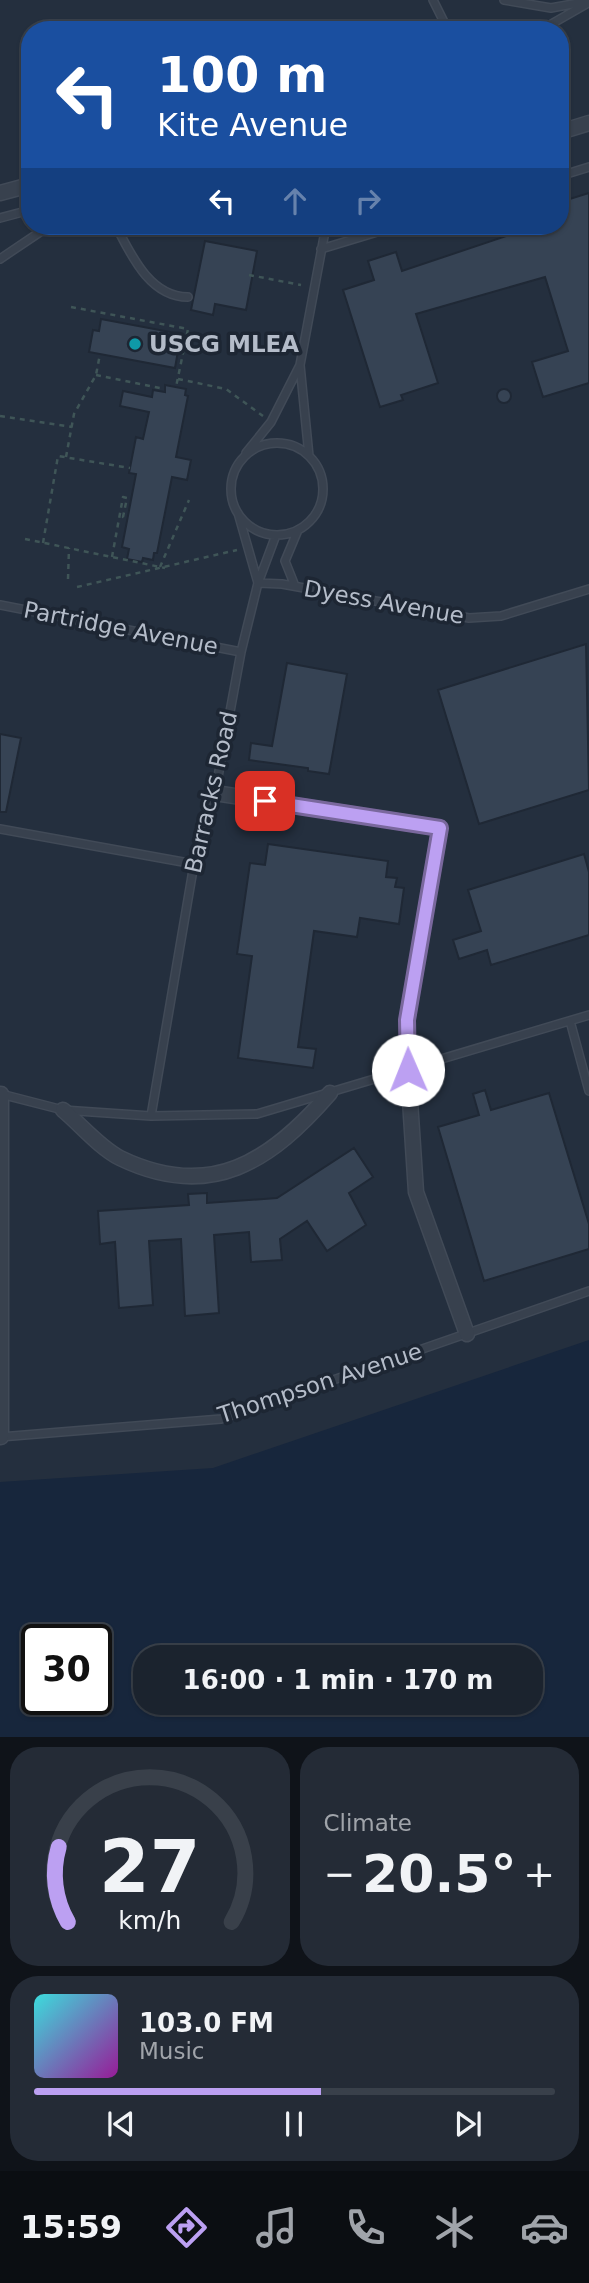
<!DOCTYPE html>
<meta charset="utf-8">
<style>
body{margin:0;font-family:"DejaVu Sans",sans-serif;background:#242b36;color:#f1f3f6;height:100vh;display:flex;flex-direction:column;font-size:26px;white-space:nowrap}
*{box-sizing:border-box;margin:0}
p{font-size:23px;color:#a0a4aa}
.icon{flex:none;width:38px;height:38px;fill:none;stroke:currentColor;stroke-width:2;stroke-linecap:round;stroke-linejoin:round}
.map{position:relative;height:1737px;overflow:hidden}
.drawer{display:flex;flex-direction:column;gap:10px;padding:10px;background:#0f1319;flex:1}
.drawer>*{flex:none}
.top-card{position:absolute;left:21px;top:21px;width:548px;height:214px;border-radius:28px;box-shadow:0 2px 5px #0004,0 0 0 2px #39404a;background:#1a4fa0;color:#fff;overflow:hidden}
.speed{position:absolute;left:21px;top:1624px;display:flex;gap:14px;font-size:35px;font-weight:700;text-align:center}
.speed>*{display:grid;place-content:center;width:91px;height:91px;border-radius:50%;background:#1b232e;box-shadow:0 2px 5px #0004,0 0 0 2px #39404a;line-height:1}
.speed .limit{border:4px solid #111;border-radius:10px;background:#fff;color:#111}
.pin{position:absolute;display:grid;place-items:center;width:60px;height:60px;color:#fff;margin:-30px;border-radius:14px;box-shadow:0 4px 10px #0006}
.me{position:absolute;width:77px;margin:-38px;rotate:359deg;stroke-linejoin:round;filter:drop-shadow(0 0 5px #0008)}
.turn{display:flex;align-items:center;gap:24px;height:147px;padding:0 21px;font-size:32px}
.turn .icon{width:91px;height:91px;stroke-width:2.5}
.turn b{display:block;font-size:49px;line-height:60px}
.lanes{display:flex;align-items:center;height:66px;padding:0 21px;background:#0003;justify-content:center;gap:35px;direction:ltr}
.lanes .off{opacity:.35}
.big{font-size:52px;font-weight:600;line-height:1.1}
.drawer .tile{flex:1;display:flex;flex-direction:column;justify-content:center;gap:10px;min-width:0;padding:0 24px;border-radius:28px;background:#242b36}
.drawer .dial{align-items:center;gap:0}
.dial svg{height:182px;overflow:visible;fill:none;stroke:#39404a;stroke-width:7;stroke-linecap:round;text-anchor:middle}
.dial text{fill:#f1f3f6;stroke:none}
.song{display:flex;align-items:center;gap:21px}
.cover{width:84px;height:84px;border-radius:10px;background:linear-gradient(135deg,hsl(180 70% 55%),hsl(300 70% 35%))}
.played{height:7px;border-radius:4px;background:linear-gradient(90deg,#bca0f2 55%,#39404a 55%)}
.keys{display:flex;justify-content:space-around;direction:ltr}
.heat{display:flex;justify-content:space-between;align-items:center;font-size:38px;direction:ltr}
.drawer .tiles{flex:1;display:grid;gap:10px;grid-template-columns:1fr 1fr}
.tile:last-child{grid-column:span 2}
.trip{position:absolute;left:133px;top:1645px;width:410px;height:70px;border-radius:28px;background:#1b232e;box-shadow:0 2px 5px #0004,0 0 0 2px #39404a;font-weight:600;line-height:70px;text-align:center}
.dock{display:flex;height:112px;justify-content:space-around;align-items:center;background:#0b0e12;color:#a0a4aa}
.dock .icon{width:49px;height:49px}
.dock .active{color:#bca0f2}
.dock b{font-size:32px;color:#f1f3f6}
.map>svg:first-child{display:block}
</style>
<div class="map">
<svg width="589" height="1737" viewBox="0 0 589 1737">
<rect width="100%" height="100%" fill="#242f3e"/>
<!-- water -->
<path fill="#17263c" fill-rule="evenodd" d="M589,1340V1737H0V1482L213,1468ZM37,1640H96V1699H37ZM145,1657H530V1703H145Z"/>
<!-- building -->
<path fill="#364354" stroke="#1f2835" stroke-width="2" d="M589,193V383L543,397L532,362L568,351L545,277L416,314L438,383L401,395L403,400L380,407L343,290L374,280L368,261L396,252L402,271L536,226H560V202Z
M205,241L257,251L246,310L215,304L213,315L191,310Z
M101,319L181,334L175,368L89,352L93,330L99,331Z
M165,385L186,389L185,395L188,396L176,457L191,460L187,480L172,477L157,553H154L153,560L143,558L142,562L127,559L129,549L122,547L136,474L129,473L136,437L143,439L149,412L120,406L123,391L152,397L153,390L165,392Z
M497 396a7 7 0 1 1 14 0a7 7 0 1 1-14 0Z
M586,644L589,790L479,824L438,690Z
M287,663L347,674L329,774L308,771V768L249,760L251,743L272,746Z
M0,734L21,738L6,812H0Z
M268,844L388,861L386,877L397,878L395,887L404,888L399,924L360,918L357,937L314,931L298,1047L316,1049L313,1068L238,1058L252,956L237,954L250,863L265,865Z
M584,854L589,872V935L491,965L487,950L459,959L453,940L481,931L468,890Z
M485,1090L491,1110L549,1093L589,1224V1249L484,1281L438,1127L479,1115L473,1094Z
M354,1148L373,1177L349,1193L366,1225L327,1251L307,1221L280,1239L282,1260L251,1262L249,1232L214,1235L219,1313L185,1316L181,1239L149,1241L153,1305L119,1308L115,1242L100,1244L98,1211L189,1205L188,1194L207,1193V1203L277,1198Z"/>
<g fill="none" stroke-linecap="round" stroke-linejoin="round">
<defs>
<path id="lane" d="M433,0L448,30
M504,0L551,8L589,1
M541,30L588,3
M560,176L589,167
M0,218L30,210
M116,226C131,255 150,297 188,297
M321,249L397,226
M0,259L49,226
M231 489a46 46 0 1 1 92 0a46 46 0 1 1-92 0Z
M246,453L271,422L300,365
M309,456L300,365L326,226
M276,535L258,583L282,584L469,618L501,616L589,589
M295,586L285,561L298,530
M0,605L241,652
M0,829L194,864
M570,1021L589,1091
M1,1094L63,1110L151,1116L257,1114L589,1015
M151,1116L194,864L215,793L241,652L258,583L238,513
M0,1437L221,1419L589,1291"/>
<path id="street" d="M560,132L589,123
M0,193L30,185
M215,793L440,828L407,1020L408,1070L416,1192L467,1334
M1,1094V1437
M63,1110C80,1124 100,1148 120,1158C211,1202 271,1161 330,1093"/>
</defs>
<!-- lane casing -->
<use href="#lane" stroke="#414a57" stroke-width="10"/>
<!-- street casing -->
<use href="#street" stroke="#414a57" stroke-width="17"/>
<!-- path -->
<path stroke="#3f5557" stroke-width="2.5" stroke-dasharray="5 5" stroke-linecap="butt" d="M249,275L301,285
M71,307L188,329L176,387
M96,375L160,388L159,391
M178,379L226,389L263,416
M0,416L72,427
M66,457L74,414L96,375L100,354
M25,539L165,568
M43,543L58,456L130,468
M112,557L123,497L127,498L123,517L128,518
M160,567L189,500
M68,579L69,548
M77,587L237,550"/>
<!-- lane -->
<use href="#lane" stroke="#38414e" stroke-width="7"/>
<!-- street -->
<use href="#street" stroke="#38414e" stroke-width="14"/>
</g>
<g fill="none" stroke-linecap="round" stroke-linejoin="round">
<defs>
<path id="route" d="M265,801L440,828L407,1020L408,1070"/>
</defs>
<!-- route casing -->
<use href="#route" stroke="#7a689d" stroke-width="18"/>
<!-- route -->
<use href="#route" stroke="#bca0f2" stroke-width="12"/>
</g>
<!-- markers -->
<circle fill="#0f9aa8" stroke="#1d2633" stroke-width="2.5" cx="135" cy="344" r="7"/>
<g text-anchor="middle" stroke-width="7" stroke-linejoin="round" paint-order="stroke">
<!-- poi labels -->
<g font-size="23" font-weight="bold" fill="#b4bcc9" stroke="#1d2633" text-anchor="start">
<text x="149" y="352">USCG MLEA</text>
</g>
<!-- street labels -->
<g font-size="23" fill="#b4bcc9" stroke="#1d2633">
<text transform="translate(384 602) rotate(10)" y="8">Dyess Avenue</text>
<text transform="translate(121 628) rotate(11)" y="8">Partridge Avenue</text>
<text transform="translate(211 792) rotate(-77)" y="8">Barracks Road</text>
<text transform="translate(320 1383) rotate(-18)" y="8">Thompson Avenue</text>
</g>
</g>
</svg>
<div class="speed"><div class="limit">30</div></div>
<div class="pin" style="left:265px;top:801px;background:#d93025"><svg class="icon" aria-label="arrive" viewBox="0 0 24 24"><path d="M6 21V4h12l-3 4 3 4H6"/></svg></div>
<svg class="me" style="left:408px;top:1070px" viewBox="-20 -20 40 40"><circle r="19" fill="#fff"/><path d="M0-13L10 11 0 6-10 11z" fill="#bca0f2"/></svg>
<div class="trip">16:00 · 1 min · 170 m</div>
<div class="top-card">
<div class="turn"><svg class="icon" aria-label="left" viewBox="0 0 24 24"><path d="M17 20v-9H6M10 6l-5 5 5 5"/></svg><div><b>100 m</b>Kite Avenue</div></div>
<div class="lanes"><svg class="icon" aria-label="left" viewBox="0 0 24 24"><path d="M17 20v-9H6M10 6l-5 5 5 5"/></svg><svg class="icon off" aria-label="ahead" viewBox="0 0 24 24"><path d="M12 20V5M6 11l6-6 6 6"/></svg><svg class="icon off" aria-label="right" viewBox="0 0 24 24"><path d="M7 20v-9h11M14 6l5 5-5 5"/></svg></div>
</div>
</div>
<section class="drawer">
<div class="tiles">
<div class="tile dial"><svg viewBox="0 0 100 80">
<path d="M14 69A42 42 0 1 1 86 69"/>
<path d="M14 69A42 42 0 0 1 10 36" stroke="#bca0f2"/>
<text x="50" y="56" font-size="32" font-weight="700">27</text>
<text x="50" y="72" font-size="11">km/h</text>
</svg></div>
<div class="tile"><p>Climate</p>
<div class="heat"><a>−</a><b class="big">20.5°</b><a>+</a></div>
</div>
<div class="tile">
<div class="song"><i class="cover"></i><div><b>103.0 FM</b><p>Music</p></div></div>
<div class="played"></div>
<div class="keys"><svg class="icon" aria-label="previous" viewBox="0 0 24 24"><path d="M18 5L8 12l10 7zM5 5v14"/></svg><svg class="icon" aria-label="pause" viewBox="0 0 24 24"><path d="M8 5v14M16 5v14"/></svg><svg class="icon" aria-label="next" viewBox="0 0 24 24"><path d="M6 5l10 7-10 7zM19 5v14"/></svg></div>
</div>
</div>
</section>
<nav class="dock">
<b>15:59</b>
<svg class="icon active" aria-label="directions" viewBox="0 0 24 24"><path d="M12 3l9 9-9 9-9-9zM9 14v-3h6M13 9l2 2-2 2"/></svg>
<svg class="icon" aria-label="music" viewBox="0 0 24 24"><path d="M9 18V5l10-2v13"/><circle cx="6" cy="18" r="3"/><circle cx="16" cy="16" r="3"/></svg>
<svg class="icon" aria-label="phone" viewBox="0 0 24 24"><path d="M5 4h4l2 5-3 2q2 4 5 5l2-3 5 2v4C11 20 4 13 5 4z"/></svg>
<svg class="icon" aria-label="climate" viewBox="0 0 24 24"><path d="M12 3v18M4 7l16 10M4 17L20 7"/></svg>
<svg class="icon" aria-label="car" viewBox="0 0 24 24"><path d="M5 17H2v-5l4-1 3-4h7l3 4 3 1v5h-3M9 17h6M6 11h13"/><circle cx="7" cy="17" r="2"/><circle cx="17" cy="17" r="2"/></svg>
</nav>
